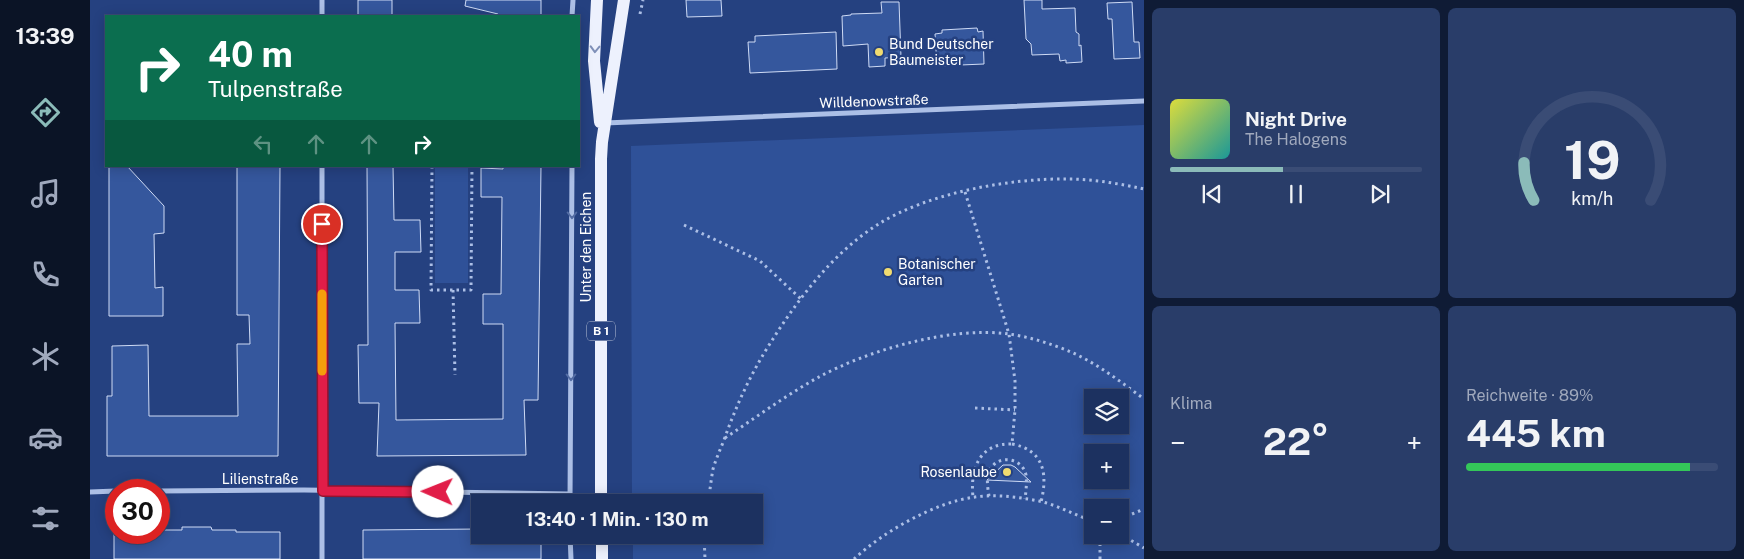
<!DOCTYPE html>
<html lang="de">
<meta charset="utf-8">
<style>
body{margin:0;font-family:"Public Sans",sans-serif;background:#293d69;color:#f1f3f6;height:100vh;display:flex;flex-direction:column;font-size:19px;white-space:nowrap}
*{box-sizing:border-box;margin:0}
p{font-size:16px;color:#a0a9bd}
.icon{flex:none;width:28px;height:28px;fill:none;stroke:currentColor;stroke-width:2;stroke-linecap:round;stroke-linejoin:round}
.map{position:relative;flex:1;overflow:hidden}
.drawer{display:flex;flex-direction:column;gap:8px;padding:8px;background:#0f1b35;width:600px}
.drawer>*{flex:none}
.top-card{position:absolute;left:15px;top:15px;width:475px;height:152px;border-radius:0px;box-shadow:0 2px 12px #0003,0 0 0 1px #3a4c75;background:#0b6e4f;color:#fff;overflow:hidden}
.tools{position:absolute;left:994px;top:389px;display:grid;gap:10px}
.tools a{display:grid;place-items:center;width:45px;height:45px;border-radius:0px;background:#1c3160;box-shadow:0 2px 12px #0003,0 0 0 1px #3a4c75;font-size:25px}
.speed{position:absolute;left:15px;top:479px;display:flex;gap:10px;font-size:25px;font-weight:700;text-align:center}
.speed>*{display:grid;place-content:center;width:65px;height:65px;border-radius:50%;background:#1c3160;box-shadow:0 2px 12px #0003,0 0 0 1px #3a4c75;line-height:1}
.speed .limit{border:8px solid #d22;background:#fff;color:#111}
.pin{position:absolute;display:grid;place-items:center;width:42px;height:42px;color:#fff;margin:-21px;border:2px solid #fff;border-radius:50%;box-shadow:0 1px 5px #0007}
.me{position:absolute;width:55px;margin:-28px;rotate:271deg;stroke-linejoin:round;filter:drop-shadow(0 0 4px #0008)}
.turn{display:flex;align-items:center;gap:18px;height:105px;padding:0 20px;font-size:22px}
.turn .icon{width:65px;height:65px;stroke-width:2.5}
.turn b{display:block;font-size:35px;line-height:42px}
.lanes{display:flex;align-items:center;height:48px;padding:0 20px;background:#0003;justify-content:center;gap:25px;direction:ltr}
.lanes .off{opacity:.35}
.big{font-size:38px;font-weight:700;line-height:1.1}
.drawer .card{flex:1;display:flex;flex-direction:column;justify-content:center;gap:8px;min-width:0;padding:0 18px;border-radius:8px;background:#293d69}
.drawer .dial{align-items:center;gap:0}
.dial svg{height:130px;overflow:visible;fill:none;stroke:#3a4c75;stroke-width:7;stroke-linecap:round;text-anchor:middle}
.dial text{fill:#f1f3f6;stroke:none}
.song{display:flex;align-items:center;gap:15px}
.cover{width:60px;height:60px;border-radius:8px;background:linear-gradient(135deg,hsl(60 70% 55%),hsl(180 70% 35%))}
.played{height:5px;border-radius:2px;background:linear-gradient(90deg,#8bbbb9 45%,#3a4c75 45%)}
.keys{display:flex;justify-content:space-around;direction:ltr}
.heat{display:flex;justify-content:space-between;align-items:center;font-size:28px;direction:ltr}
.charge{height:8px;border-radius:4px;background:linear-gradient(90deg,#34c759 89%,#3a4c75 0)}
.drawer .tiles{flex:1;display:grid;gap:8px;grid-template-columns:repeat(2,1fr)}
.trip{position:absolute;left:381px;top:494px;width:292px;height:50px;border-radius:0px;background:#1c3160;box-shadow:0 2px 12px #0003,0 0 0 1px #3a4c75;font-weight:700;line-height:50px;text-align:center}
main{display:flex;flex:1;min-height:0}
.menu{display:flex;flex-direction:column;width:90px;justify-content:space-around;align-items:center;background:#0b1426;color:#a0a9bd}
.menu .icon{width:35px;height:35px}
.menu .on{color:#8bbbb9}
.menu b{font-size:22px;color:#f1f3f6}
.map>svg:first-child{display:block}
</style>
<main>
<nav class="menu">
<b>13:39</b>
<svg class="icon on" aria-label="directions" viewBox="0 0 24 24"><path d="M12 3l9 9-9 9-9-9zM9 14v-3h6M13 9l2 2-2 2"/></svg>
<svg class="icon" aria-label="music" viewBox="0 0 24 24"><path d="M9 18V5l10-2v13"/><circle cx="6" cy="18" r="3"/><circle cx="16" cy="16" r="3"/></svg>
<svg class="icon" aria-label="phone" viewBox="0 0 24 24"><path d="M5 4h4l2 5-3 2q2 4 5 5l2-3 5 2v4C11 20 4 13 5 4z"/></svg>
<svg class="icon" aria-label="climate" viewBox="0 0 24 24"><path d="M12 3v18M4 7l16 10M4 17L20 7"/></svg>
<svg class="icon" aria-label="car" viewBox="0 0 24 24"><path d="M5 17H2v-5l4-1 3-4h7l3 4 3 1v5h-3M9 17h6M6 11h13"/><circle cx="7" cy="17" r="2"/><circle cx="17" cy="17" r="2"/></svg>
<svg class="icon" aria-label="filters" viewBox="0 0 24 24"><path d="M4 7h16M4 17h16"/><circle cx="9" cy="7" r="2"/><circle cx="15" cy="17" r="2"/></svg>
</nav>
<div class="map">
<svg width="1054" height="559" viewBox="0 0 1054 559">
<rect width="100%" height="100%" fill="#254180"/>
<!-- green -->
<path fill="#2f5198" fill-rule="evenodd" d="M1054,125V559H543V535H665V502H542L541,146ZM1002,398H1030V425H1002ZM1002,452H1030V480H1002ZM1002,508H1030V535H1002Z
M345,166H378V283H345Z"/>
<!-- building -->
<path fill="#35579d" stroke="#cfdbf5" d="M268,0H302V16H268Z
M376,0H451V16H408V14L375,6Z
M596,0H631L632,16L597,17Z
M934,0H952V9L985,8L986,32L989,34V46L991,45L992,62L976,63V60L970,61L969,54L942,55L941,44L936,39Z
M791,2H809L811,57L795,58V66L779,67L778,44L753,46L752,16L761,15V14L792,13Z
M1042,2L1044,42H1049L1050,58L1024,59L1022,19H1018L1017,3Z
M887,28L888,32L893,31L894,64L847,66L845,34L852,33V30Z
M746,32L747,69L660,73L658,42H665V36Z
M19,166H37L74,206V233L64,234L65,288L73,287V316H19Z
M147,166H190L188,456H17V396H22V346L58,345L59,416H148L147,344H160L159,315H147Z
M277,166H303L304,220H330L331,252H305V290H329L330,323H305L306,420L413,419V324H393V294H411L412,197H391V168L413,169V166H451L448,400H434L436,455L287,456L289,403H269L268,345H278Z
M913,465H921L925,467L941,482L897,480Z
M92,527H121L122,530H146V532H190V559H24V532H69V530H92Z
M390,529V535H451V559H273V530Z"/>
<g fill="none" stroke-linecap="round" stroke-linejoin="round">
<!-- path -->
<path stroke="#acbfe6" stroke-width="3" stroke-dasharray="2.5 4" stroke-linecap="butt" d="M550,14L553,0
M342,166L341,290H381L382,166
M875,192L919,334L925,381V410L922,444C889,443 880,469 883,497
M594,225L670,261L711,299
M363,290L365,375
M885,408L925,410
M635,438C665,418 695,396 727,378C778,350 861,326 919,334C940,337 962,344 981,352C1008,364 1031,382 1054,399
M922,444C954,450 958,474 951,502
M899,496C898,489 896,480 899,473C904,454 932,456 936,475C937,483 936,491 935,499
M618,502C620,491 621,480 623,469C626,459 630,450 634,440C646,406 661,373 681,342C708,299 743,253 787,225C837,193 920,178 979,179C1004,179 1030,184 1054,189
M1030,519L1054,509
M1030,534L1054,548
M614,535L615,559
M764,559C793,532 845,502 885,497C906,494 928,497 949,501C967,505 985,515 1002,521
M1010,559V544L1012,535"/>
<!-- minor -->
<path stroke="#acbfe6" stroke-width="5" d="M232,0V16
M482,16L483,0
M515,123L1054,101
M232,166V559
M69,491L214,490L480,494
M0,492L26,491
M480,502L482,166
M480,535L481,559"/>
<!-- primary -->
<path stroke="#edf1fd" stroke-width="12" d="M507,0L504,61L510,122
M511,502V159L512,142L534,0
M512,535V559"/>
</g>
<!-- one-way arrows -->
<defs><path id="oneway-chevron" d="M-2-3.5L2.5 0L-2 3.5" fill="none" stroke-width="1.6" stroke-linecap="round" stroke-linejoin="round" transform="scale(1.25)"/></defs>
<use stroke="#7f90b8" href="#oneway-chevron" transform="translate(505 49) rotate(92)"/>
<g stroke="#546da4">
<use href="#oneway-chevron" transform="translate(482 215) rotate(90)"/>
<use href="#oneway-chevron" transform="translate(481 377) rotate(90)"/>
</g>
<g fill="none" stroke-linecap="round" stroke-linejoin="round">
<defs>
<path id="route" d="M232,224L233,491L348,492"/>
</defs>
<!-- route casing -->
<use href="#route" stroke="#92132f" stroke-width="12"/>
<!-- route -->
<use href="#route" stroke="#e11d48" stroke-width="9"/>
<!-- slow -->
<path stroke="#f59e0b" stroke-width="9" d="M232,294V371"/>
</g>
<!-- markers -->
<g fill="#f0db70" stroke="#254180" stroke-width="2">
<circle cx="789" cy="52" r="5"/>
<circle cx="798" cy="272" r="5"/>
<circle cx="917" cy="472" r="5"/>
</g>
<g text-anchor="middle" stroke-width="5" stroke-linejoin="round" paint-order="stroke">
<!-- shield labels -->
<rect fill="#254180" stroke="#bec6d9" stroke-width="1" x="497" y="321.5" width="28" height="19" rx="4"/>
<g font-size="12" font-weight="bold" fill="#fff">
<text x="511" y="335">B 1</text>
</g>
<!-- poi labels -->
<g font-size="14" fill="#fff" stroke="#254180" text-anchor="start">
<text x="799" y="49">Bund Deutscher<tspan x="799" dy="16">Baumeister</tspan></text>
<text x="808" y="269">Botanischer<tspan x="808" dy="16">Garten</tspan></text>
<text x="907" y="477" text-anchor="end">Rosenlaube</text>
</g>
<!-- street labels -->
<g font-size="14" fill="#fff" stroke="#254180">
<text transform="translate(784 101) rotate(-2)" y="5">Willdenowstraße</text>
<text transform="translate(496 247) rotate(-90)" y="5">Unter den Eichen</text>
<text x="170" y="484">Lilienstraße</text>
</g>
</g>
</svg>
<div class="tools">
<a><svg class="icon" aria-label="layers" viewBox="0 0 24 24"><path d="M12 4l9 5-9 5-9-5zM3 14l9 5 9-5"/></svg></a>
<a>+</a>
<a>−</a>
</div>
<div class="speed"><div class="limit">30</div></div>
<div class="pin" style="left:232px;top:224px;background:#d93025"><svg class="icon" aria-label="arrive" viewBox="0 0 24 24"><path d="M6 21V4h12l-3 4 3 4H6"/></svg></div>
<svg class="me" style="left:348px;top:492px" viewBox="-20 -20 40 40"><circle r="19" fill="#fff"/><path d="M0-13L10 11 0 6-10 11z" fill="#e11d48"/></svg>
<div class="trip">13:40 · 1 Min. · 130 m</div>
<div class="top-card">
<div class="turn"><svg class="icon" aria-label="right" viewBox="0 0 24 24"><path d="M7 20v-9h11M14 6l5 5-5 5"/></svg><div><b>40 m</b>Tulpenstraße</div></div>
<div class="lanes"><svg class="icon off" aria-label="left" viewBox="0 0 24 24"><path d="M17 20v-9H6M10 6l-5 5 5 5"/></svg><svg class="icon off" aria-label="ahead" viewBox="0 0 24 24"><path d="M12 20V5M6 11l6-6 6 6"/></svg><svg class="icon off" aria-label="ahead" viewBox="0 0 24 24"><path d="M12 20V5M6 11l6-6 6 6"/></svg><svg class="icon" aria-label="right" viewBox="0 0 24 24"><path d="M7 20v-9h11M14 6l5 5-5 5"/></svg></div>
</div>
</div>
<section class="drawer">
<div class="tiles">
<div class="card">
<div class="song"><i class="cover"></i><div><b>Night Drive</b><p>The Halogens</p></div></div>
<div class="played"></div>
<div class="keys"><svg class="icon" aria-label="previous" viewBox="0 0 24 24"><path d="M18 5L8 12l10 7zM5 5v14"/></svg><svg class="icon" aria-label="pause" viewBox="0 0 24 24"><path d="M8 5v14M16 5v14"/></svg><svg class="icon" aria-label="next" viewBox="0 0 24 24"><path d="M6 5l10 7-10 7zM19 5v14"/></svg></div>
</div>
<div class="card dial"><svg viewBox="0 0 100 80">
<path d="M14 69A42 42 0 1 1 86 69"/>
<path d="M14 69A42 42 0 0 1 8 46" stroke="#8bbbb9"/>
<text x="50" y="56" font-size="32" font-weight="700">19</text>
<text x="50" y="72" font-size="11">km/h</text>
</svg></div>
<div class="card"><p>Klima</p>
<div class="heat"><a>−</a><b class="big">22°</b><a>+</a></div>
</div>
<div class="card"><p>Reichweite · 89%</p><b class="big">445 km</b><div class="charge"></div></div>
</div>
</section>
</main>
